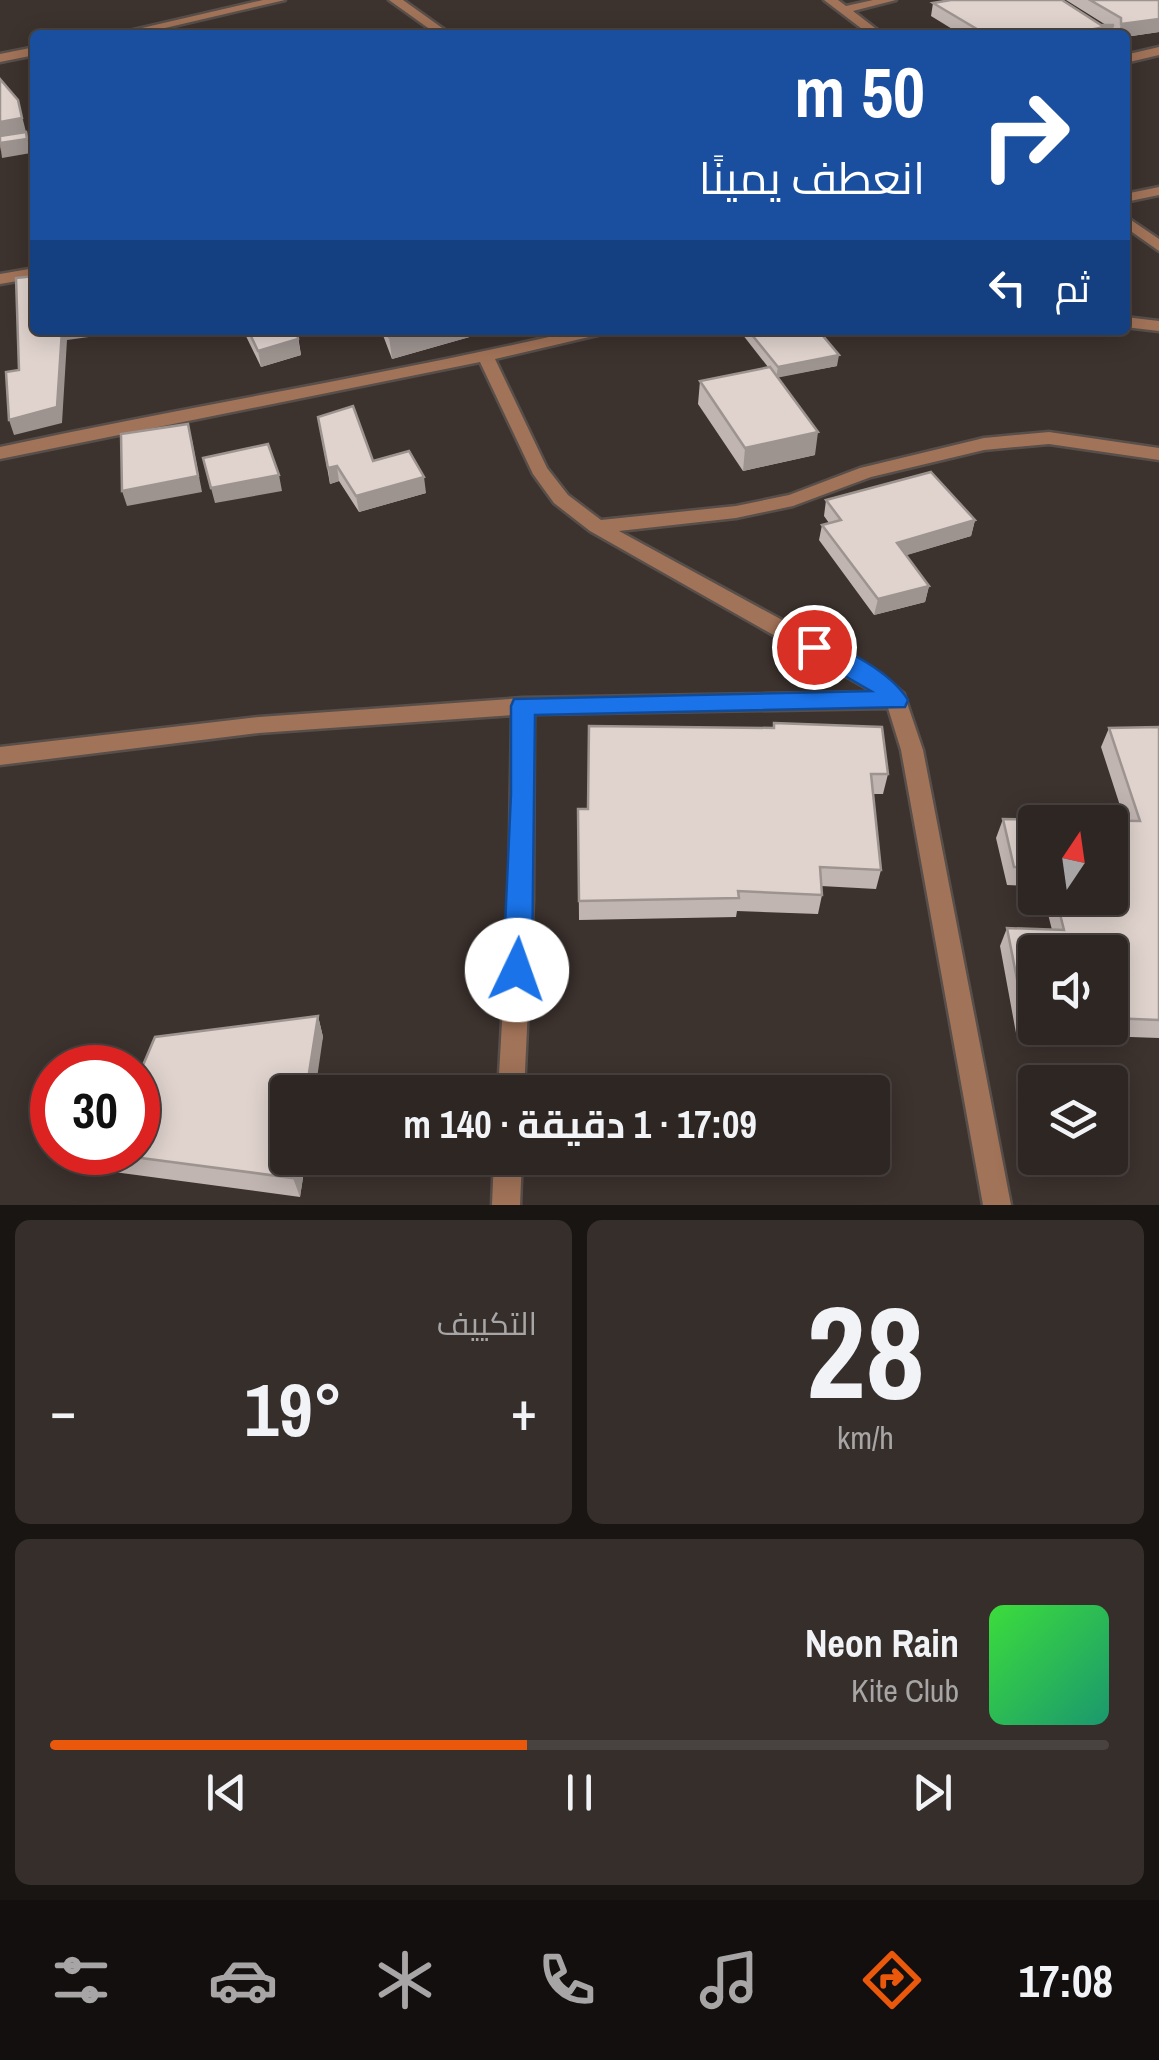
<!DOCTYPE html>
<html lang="ar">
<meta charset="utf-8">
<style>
body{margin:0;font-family:"Archivo Narrow",Cairo,sans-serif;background:#352e2a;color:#f1f3f6;direction:rtl;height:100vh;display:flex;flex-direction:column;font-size:38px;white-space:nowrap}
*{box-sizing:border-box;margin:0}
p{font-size:32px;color:#a7a5a5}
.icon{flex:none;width:55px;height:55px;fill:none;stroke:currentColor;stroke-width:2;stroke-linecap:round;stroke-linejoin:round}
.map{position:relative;height:1205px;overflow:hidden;direction:ltr}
.side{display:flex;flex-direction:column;gap:15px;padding:15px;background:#191513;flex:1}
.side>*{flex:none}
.guide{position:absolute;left:30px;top:30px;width:1100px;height:305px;border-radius:10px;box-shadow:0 5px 25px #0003,0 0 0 2px #484340;direction:rtl;background:#1a4fa0;color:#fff;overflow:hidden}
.needle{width:65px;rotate:13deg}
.fabs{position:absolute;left:1018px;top:805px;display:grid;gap:20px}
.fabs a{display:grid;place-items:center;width:110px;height:110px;border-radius:10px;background:#2d2622;box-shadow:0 5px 25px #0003,0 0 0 2px #484340;font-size:50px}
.speed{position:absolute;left:30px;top:1045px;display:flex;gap:20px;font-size:50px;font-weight:700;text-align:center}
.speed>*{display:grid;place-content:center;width:130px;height:130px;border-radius:50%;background:#2d2622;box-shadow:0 5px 25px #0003,0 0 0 2px #484340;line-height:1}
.speed .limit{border:15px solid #d22;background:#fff;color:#111}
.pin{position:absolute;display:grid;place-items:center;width:85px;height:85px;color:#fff;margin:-42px;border:5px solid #fff;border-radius:50%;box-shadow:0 2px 10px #0007}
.me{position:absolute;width:110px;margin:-55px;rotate:3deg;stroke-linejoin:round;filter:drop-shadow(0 0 8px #0008)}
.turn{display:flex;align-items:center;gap:35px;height:210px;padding:0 40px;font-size:45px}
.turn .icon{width:130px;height:130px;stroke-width:2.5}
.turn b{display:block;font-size:70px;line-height:85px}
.then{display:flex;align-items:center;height:95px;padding:0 40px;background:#0003;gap:20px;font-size:38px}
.big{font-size:75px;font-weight:700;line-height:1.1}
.side .card{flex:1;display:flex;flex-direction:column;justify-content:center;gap:15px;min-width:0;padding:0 35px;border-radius:15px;background:#352e2a}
.side .dial{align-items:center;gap:0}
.dial b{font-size:130px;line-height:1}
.song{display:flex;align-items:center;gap:30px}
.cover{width:120px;height:120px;border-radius:15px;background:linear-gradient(135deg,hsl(120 70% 55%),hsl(160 70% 35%))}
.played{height:10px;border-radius:5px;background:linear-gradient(90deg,#ea580c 45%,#484340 45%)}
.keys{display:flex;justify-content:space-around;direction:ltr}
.heat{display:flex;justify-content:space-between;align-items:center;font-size:55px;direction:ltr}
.side .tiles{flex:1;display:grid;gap:15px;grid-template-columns:1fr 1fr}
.card:last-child{grid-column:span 2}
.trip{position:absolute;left:270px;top:1075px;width:620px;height:100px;border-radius:10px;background:#2d2622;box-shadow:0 5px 25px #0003,0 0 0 2px #484340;font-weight:700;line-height:100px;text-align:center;direction:rtl}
.dock{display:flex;height:160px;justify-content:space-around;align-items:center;background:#120f0e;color:#a7a5a5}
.dock .icon{width:70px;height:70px}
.dock .active{color:#ea580c}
.dock b{font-size:45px;color:#f1f3f6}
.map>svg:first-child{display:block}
</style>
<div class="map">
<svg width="1159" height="1205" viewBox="0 0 1159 1205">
<rect width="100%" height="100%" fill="#3c322e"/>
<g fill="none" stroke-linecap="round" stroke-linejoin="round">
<defs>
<path id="street" d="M263,0H285L135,35H112Z
M389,0H403L452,35H438Z
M824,0H838L846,6L873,0H896L853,11L884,35H870Z
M35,47V55L0,62V54Z
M1159,47V55L1125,63V55Z
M35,134V142L0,148V140Z
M1159,187V195L1125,202V194Z
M1125,216L1159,239V251L1125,227Z
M35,268V278L0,284V274Z
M1125,317L1159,321V331L1125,327Z
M579,330H608L606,333L495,359L547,468L568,495L601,520L736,506L789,495L860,468L984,438L1049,432L1159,448V460L1049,444L984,450L871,477L793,506L736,518L619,531L881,674L904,694L923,750L1011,1205H983L901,750L888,708L534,714L533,901L524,1092H498L509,901L512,715L259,733L0,765V747L259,717L523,698L874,692L590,531L554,503L533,474L480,362L0,459V447C192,405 387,375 579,330Z
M494,1158H522L520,1205H492Z"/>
</defs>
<!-- street casing -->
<use href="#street" stroke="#584e4a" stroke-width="5"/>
<!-- street -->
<use href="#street" fill="#a17358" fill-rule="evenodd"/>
</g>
<!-- wall -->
<path fill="#c1b5b1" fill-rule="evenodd" d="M1066,0H1159V32L1125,37V35H1117V32L1113,29L1112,35H962L931,16L933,3L1106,25Z
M243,330H297L301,355L261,367Z
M381,330H494L392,359Z
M739,330H818L837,366L777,377L815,455L743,471L698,404L700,381L768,367Z
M318,417L373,461L426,493L359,512L339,481L330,484Z
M826,500L975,520L971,536L906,555L929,586L925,602L874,615L819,540L822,525L829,523L824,516Z
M774,723L888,774L883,794H873L881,870L876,889L821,886L822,895L818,914L737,911L736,917L579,920L578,809H588L773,728Z
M1159,727V1038L1016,1033L1000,946L1007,928L1052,930L1044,898H1110L1035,822V886L1007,885L996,838L1003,819L1125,821L1101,747L1109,728ZM1035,952H1110V1028H1035Z
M318,1016L323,1037L288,1158H306L300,1197L114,1172L103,1152Z"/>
<!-- shaded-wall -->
<path fill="#9d9490" d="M1159,19V32L1125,37V35H1118L1121,24Z
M1114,25L1112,35H1065Z
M18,100L26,132L0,137V122Z
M27,139L31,153L2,158L0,143Z
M62,330H139L67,340L62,423L14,435L9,420Z
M413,330H494L392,359L389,337Z
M298,339L301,355L261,367L258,351Z
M839,355L837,366L776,378L778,367Z
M818,432L815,455L743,471L745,448Z
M192,440L202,492L127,506L122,491Z
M337,466L339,481L330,484L328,468Z
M279,475L282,491L215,503L211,488Z
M424,477L426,493L359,512L356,496Z
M975,520L971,536L894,559L897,543Z
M929,586L925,602L874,615L878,599Z
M318,1016L323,1037L315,1092H306Z
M296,1158H306L300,1197L293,1178Z"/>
<!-- building -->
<path fill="#e0d3ce" stroke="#9d9490" stroke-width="2.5" d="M951,0H1062L1101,25H1114L1065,35H987L933,3Z
M1090,0H1159V19L1121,24V18Z
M0,79L18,100L22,118L0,122Z
M26,132L27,139L0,143V136Z
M35,276V330H62L57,407L9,420L6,372L19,370L16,278Z
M248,330H297L298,339L258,351Z
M387,330H413L389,337Z
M748,330H818L839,355L778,367Z
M770,367L818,432L745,448L700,381Z
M353,406L373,461L409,451L424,477L356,496L337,466L328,468L318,417Z
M188,424L198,476L122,491L121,434Z
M268,444L279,475L211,488L203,458Z
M931,472L975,520L897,543L929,586L878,599L822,525L841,520L826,500Z
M774,723L882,727L888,774H871L881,870L820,867L822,895L738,891L739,898L579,901L578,809H588L589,726L774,728Z
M1159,727V1020L1110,1018V952H1035V1016L1024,1015L1007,928L1064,930L1056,898H1110V822H1035V867H1014L1003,819L1140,821L1109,728Z
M318,1016L306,1092H288V1158H296L293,1178L103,1153L138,1152V1077L155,1037Z"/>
<!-- route -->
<path fill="#1a73e8" stroke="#114b97" stroke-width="2.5" d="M814,638C845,648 891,672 908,700L905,707L535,715L532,970L527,979L517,982L507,979L503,970L511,794V706L514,699L871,691L805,653L802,647Z"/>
</svg>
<div class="fabs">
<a><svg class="needle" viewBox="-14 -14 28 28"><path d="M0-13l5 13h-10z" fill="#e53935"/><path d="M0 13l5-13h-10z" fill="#a7a5a5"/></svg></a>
<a><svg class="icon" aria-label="sound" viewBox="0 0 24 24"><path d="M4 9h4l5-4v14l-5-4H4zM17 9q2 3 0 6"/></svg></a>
<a><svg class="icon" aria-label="layers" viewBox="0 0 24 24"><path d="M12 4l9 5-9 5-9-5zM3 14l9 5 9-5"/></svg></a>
</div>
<div class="speed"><div class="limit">30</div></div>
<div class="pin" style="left:814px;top:647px;background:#d93025"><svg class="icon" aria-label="arrive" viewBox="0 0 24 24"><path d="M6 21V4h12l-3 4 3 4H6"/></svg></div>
<svg class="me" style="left:517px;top:970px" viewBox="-20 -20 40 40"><circle r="19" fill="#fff"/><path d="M0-13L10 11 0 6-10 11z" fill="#1a73e8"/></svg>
<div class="trip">17:09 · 1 دقيقة · 140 m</div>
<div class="guide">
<div class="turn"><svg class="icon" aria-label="right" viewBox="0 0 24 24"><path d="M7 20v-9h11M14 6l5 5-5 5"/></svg><div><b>50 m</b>انعطف يمينًا</div></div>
<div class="then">ثم<svg class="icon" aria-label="left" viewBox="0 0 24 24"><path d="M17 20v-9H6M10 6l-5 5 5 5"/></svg></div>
</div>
</div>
<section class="side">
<div class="tiles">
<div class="card dial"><b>28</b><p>km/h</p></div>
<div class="card"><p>التكييف</p>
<div class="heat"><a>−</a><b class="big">19°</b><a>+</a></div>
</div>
<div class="card">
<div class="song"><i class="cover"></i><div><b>Neon Rain</b><p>Kite Club</p></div></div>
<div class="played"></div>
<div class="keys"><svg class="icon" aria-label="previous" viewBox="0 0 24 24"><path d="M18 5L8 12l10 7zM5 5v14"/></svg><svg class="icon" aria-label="pause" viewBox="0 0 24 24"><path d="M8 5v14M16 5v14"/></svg><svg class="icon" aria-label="next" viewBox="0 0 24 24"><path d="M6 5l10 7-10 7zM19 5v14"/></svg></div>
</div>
</div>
</section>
<nav class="dock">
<b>17:08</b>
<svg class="icon active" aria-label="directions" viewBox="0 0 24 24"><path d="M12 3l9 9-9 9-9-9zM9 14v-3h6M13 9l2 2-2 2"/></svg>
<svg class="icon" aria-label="music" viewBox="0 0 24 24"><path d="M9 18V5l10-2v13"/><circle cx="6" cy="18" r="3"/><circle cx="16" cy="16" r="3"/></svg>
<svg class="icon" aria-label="phone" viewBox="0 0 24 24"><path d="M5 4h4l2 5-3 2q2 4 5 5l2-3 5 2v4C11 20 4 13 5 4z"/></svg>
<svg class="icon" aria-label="climate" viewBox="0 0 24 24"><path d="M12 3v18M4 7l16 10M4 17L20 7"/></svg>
<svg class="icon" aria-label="car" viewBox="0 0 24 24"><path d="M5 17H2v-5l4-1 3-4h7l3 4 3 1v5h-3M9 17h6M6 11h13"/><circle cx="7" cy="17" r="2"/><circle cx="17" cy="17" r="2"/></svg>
<svg class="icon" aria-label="filters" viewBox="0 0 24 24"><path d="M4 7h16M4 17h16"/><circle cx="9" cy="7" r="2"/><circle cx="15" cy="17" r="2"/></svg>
</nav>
